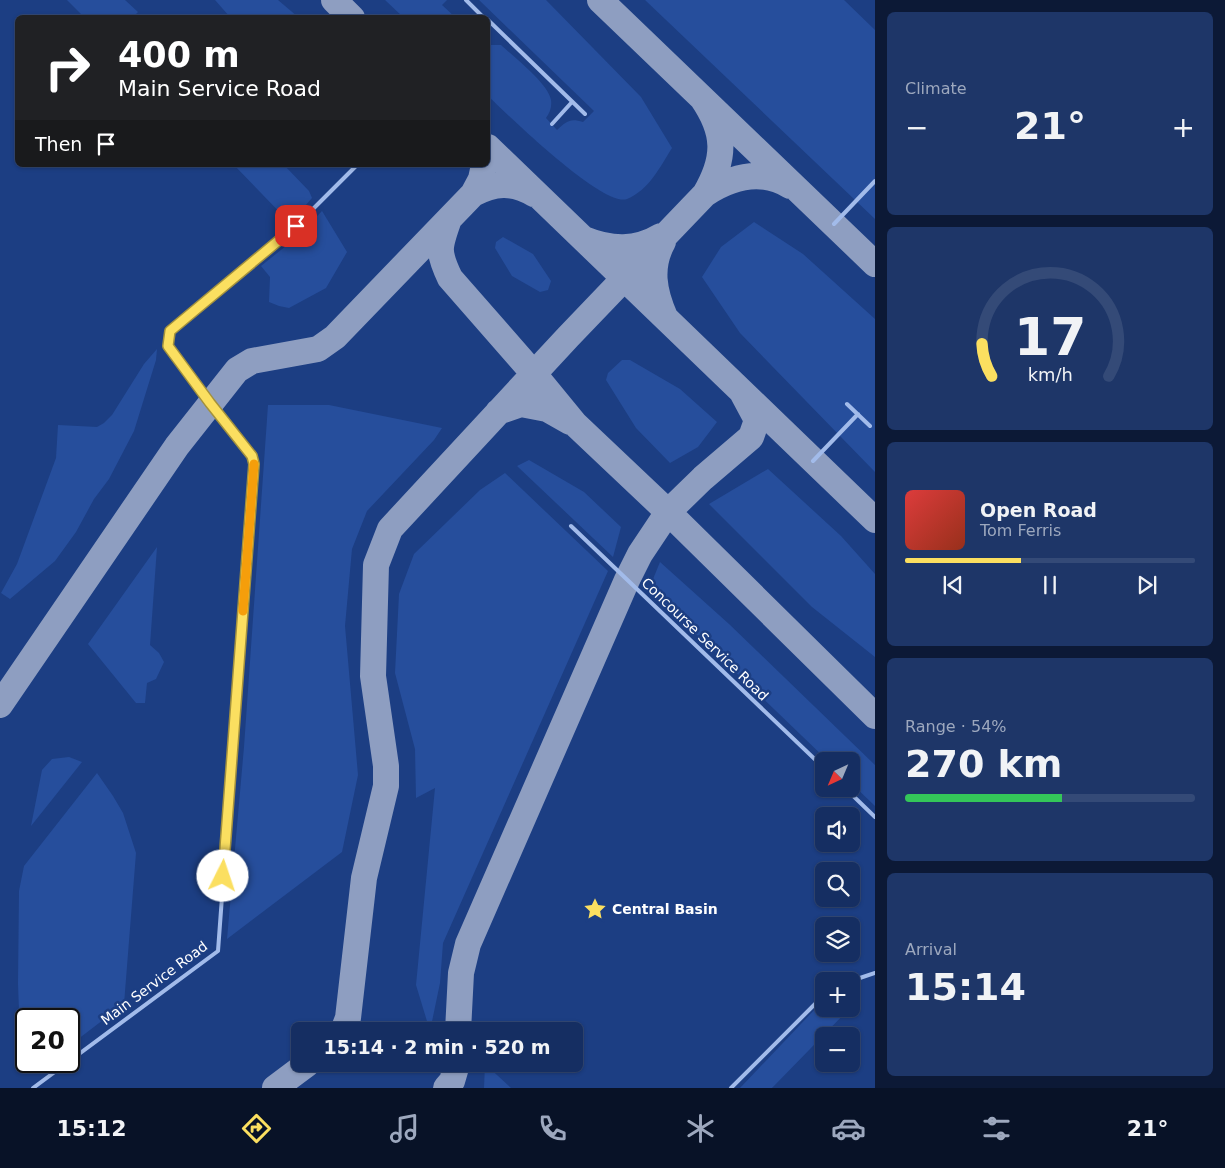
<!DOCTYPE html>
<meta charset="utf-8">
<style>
body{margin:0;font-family:"DejaVu Sans",sans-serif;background:#1e3668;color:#f1f3f6;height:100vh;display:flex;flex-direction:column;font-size:19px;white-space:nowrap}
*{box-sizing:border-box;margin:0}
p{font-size:16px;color:#9da8be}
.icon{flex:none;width:28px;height:28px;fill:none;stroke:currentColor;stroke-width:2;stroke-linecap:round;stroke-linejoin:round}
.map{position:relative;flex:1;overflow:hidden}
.drawer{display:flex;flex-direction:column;gap:12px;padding:12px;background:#0c1936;width:350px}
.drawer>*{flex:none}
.banner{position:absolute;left:15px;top:15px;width:475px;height:152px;border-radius:8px;box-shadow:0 1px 4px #0004,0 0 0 1px #344a77;background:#202124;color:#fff;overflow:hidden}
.needle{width:32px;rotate:224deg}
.controls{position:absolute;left:815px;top:752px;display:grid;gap:10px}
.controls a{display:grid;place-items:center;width:45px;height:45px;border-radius:8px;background:#152e62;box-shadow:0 1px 4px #0004,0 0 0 1px #344a77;font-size:25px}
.speed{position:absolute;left:15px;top:1008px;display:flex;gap:10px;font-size:25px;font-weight:700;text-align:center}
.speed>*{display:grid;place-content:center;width:65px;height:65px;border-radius:50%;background:#152e62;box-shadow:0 1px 4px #0004,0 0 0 1px #344a77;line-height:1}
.speed .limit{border:2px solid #111;border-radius:8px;background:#fff;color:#111}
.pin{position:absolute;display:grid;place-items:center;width:42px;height:42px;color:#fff;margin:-21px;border-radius:10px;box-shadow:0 2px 8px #0006}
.me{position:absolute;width:55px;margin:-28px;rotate:4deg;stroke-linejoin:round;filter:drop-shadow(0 0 4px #0008)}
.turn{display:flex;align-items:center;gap:18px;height:105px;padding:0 20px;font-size:22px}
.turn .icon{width:65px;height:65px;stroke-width:2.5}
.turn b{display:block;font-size:35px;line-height:42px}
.then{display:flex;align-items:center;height:48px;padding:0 20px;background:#0003;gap:10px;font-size:19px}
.big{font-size:38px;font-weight:800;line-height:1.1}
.drawer .tile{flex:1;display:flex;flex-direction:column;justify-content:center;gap:8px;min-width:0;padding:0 18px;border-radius:8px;background:#1e3668}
.drawer .dial{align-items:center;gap:0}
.dial svg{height:130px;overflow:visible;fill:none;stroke:#344a77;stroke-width:7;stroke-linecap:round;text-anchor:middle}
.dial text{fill:#f1f3f6;stroke:none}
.song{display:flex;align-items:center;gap:15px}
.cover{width:60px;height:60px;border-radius:8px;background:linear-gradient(135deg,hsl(0 70% 55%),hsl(10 70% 35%))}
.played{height:5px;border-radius:2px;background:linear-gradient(90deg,#fbdf60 40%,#344a77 40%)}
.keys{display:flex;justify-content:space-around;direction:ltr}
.heat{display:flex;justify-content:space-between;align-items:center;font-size:28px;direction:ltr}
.charge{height:8px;border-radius:4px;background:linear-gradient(90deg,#34c759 54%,#344a77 0)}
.trip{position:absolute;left:291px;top:1022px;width:292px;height:50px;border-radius:8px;background:#152e62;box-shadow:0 1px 4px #0004,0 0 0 1px #344a77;font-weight:800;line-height:50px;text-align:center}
.menu{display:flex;height:80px;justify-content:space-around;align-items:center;background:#081227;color:#9da8be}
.menu .icon{width:35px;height:35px}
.menu .selected{color:#fbdf60}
.menu b{font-size:22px;color:#f1f3f6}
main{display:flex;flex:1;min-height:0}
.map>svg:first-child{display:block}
</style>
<main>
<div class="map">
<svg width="875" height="1088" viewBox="0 0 875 1088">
<rect width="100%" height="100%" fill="#1c3e83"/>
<!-- green -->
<path fill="#264e9c" d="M67,0H125L138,12L135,15L138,17H84Z
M215,0H278L298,17H230Z
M385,0H447L442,5L455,17H403Z
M479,0H546L641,97L672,148C660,167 649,190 627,199C603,208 507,114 488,96V45H501C513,56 549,84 551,100C552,107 550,112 546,118L557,130C567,121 570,118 583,122L594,111Z
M645,0H844L875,30V219Z
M234,165H284L309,191L312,198L290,223Z
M322,211L347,252L326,288L289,308L279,306L269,302L270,277L261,266L297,237Z
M754,222L803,254L875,319V472L740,333L702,277L721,247Z
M503,237L533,254L551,281L548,290L540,292L512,276L495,248L496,242Z
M157,349L156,360L134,431L109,479L94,499L76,532L55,561L10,599L1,593L17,564L56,458L58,425L97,427L104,423L112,415L144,364Z
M622,360H630L680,389L717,422L698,447L670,463L636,428L606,380L608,373Z
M268,405H329L442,428L434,440L367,511L352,549L345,626L358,775L342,852L227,939L244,747Z
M529,460L584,492L621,527L613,557L517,466Z
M768,469L841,536L875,574V657L812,607L709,504Z
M505,473L608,571L443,943L440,983L430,1031L416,985L435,788L416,798L415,749L395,673L399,594L414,554L480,490Z
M157,547L150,645L159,653L164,662L156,679L147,683L145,703H136L88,644Z
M660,562L729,624L875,765V806L851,783V761H828L649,589Z
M69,757L82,762L31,826L42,770L52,759Z
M97,773L113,796L123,813L136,853L124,1004L69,1046V1019H26V1037L19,1011L18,983L19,891L24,866Z
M824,1003V1009H849L772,1088H740L819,1005Z
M485,1064L511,1088H484Z"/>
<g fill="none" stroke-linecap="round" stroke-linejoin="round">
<!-- taxiway -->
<path stroke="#8e9ec1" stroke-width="26" d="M334,0L352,18
M600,0L875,264
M488,147L875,520
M484,165L481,179L473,194C494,183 512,181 534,194
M705,194C731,177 761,168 790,186
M449,219C439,247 437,251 450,278L534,374L575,424L668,512L875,716
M584,239C611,250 636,251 661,236
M663,242C649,267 654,292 665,317
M498,412L521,404L547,409L570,422
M0,705L177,446L237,370L252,361L318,349L335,337L473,194
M343,1031L348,1018L364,878L386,786V766L373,676L376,565L390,529L568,337L705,194C726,158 726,133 702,98
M458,1031L461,973L468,944L627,580L640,554L668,512L703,478L751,437L757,420L742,392
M275,1088L307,1064
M446,1088L452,1081L457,1064"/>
<!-- service -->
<path stroke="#a2bbea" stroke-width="4" d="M466,0L484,18
M488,20L585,114
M552,124L572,102
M834,224L875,181
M847,404L870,426
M813,461L858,414
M571,526L824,768
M846,789L875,817
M851,981L875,973
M33,1088L218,951L254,464L252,456L210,403L168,346L170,331L283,239L357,165
M731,1088L824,995"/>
</g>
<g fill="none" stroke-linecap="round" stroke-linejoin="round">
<defs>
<path id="route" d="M223,876L254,464L252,456L210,403L168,346L170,331L296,226"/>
</defs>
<!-- route casing -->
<use href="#route" stroke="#a3913e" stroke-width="12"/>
<!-- route -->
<use href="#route" stroke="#fbdf60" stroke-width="9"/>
<!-- slow -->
<path stroke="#f59e0b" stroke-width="9" d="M243,611L254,464"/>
</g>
<!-- icons -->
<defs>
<symbol id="sight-bare" viewBox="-9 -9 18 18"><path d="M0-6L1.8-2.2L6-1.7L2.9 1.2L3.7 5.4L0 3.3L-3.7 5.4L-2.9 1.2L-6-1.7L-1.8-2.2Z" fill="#fbdf60" stroke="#1c3e83" stroke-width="2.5" paint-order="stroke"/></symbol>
</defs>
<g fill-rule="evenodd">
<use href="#sight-bare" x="579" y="893" width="32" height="32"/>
</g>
<g text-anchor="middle" stroke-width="5" stroke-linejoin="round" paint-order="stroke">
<!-- street labels -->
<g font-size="14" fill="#fff" stroke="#1c3e83">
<text transform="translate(705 639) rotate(44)" y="5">Concourse Service Road</text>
<text transform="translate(154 983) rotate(-37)" y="5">Main Service Road</text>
</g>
<!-- poi labels -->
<g font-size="14" font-weight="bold" fill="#fff" stroke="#1c3e83" text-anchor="start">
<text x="612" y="914">Central Basin</text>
</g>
</g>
</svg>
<div class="controls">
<a><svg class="needle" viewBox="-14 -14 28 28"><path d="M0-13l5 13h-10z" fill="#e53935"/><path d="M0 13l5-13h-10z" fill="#9da8be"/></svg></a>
<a><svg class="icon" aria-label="sound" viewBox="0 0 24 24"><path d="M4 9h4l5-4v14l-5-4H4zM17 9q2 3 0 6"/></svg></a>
<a><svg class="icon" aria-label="search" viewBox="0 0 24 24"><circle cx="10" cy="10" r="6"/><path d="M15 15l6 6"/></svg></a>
<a><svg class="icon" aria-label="layers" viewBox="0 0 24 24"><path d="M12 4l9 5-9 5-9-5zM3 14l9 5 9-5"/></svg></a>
<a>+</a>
<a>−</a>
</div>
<div class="speed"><div class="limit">20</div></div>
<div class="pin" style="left:296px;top:226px;background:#d93025"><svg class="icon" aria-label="arrive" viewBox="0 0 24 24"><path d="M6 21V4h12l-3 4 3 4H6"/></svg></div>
<svg class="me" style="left:223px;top:876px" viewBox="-20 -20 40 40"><circle r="19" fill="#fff"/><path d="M0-13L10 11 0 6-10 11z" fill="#fbdf60"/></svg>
<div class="trip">15:14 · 2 min · 520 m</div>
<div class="banner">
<div class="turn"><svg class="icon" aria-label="right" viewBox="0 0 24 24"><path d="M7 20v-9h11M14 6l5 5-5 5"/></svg><div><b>400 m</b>Main Service Road</div></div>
<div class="then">Then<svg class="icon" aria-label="arrive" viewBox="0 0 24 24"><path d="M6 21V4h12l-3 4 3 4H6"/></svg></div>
</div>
</div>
<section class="drawer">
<div class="tile"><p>Climate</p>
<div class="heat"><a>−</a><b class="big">21°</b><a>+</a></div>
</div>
<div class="tile dial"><svg viewBox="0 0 100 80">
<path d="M14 69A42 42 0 1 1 86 69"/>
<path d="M14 69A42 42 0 0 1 8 49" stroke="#fbdf60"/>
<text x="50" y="56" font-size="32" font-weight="700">17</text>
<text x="50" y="72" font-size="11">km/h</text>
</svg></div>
<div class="tile">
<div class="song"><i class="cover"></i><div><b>Open Road</b><p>Tom Ferris</p></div></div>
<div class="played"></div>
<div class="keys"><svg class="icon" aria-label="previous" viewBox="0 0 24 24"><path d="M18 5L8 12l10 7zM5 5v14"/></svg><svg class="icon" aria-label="pause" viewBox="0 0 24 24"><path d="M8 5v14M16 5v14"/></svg><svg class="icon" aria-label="next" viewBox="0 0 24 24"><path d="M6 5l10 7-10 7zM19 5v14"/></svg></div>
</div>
<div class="tile"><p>Range · 54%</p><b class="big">270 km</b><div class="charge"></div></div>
<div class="tile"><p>Arrival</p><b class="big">15:14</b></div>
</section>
</main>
<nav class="menu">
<b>15:12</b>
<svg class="icon selected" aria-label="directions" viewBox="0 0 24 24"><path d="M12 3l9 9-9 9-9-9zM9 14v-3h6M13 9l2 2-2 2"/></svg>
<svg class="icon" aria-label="music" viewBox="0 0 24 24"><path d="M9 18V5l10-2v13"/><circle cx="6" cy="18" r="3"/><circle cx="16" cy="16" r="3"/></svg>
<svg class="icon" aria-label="phone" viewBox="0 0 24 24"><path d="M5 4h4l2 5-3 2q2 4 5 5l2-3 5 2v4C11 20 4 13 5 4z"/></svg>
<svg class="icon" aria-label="climate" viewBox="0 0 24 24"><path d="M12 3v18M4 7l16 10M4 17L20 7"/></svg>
<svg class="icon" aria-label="car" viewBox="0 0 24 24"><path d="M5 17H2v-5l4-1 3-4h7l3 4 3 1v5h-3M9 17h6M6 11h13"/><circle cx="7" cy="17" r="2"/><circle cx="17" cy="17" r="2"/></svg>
<svg class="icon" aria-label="filters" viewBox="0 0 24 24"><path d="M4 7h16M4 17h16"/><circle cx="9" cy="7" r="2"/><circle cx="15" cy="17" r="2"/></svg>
<b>21°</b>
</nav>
